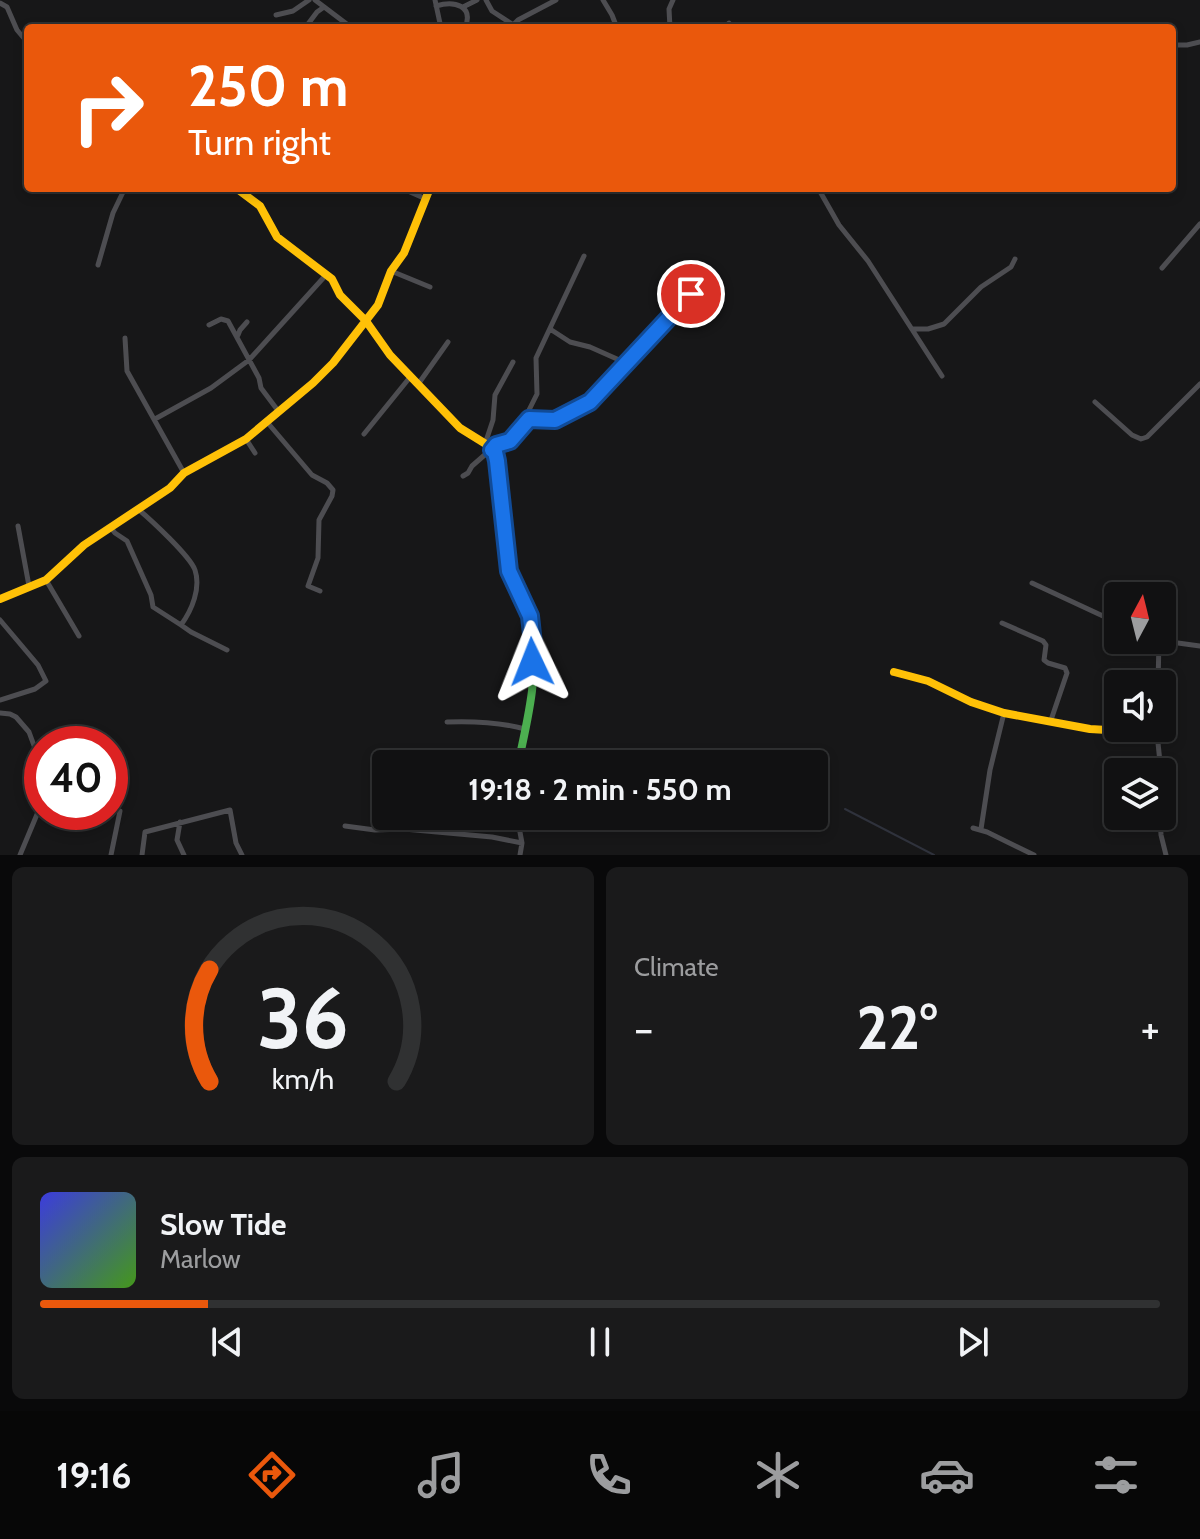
<!DOCTYPE html>
<meta charset="utf-8">
<style>
body{margin:0;font-family:Cabin,sans-serif;background:#1a1a1b;color:#f1f3f6;height:100vh;display:flex;flex-direction:column;font-size:30px;white-space:nowrap}
*{box-sizing:border-box;margin:0}
p{font-size:26px;color:#9c9d9f}
.icon{flex:none;width:44px;height:44px;fill:none;stroke:currentColor;stroke-width:2;stroke-linecap:round;stroke-linejoin:round}
.map{position:relative;height:855px;overflow:hidden}
.panel{display:flex;flex-direction:column;gap:12px;padding:12px;background:#09090a;flex:1}
.panel>*{flex:none}
.banner{position:absolute;left:24px;top:24px;width:1152px;height:168px;border-radius:8px;box-shadow:0 4px 12px #0003,0 0 0 2px #303132;background:#ea580c;color:#fff;overflow:hidden}
.needle{width:52px;rotate:7deg}
.tools{position:absolute;left:1104px;top:582px;display:grid;gap:16px}
.tools a{display:grid;place-items:center;width:72px;height:72px;border-radius:8px;background:#111112;box-shadow:0 4px 12px #0003,0 0 0 2px #303132;font-size:40px}
.speed{position:absolute;left:24px;top:726px;display:flex;gap:16px;font-size:40px;font-weight:700;text-align:center}
.speed>*{display:grid;place-content:center;width:104px;height:104px;border-radius:50%;background:#111112;box-shadow:0 4px 12px #0003,0 0 0 2px #303132;line-height:1}
.speed .limit{border:12px solid #d22;background:#fff;color:#111}
.pin{position:absolute;display:grid;place-items:center;width:68px;height:68px;color:#fff;margin:-34px;border:4px solid #fff;border-radius:50%;box-shadow:0 2px 8px #0007}
.me{position:absolute;width:88px;margin:-44px;rotate:358deg;stroke-linejoin:round;filter:drop-shadow(0 0 6px #0008)}
.turn{display:flex;align-items:center;gap:28px;height:168px;padding:0 32px;font-size:36px}
.turn .icon{width:104px;height:104px;stroke-width:2.5}
.turn b{display:block;font-size:56px;line-height:68px}
.big{font-size:60px;font-weight:800;line-height:1.1}
.panel .card{flex:1;display:flex;flex-direction:column;justify-content:center;gap:12px;min-width:0;padding:0 28px;border-radius:12px;background:#1a1a1b}
.panel .dial{align-items:center;gap:0}
.dial svg{height:208px;overflow:visible;fill:none;stroke:#303132;stroke-width:7;stroke-linecap:round;text-anchor:middle}
.dial text{fill:#f1f3f6;stroke:none}
.song{display:flex;align-items:center;gap:24px}
.cover{width:96px;height:96px;border-radius:12px;background:linear-gradient(135deg,hsl(240 70% 55%),hsl(100 70% 35%))}
.played{height:8px;border-radius:4px;background:linear-gradient(90deg,#ea580c 15%,#303132 15%)}
.keys{display:flex;justify-content:space-around;direction:ltr}
.heat{display:flex;justify-content:space-between;align-items:center;font-size:44px;direction:ltr}
.panel .tiles{flex:1;display:grid;gap:12px;grid-template-columns:1fr 1fr}
.card:last-child{grid-column:span 2}
.trip{position:absolute;left:372px;top:750px;width:456px;height:80px;border-radius:8px;background:#111112;box-shadow:0 4px 12px #0003,0 0 0 2px #303132;font-weight:800;line-height:80px;text-align:center}
.tabs{display:flex;height:128px;justify-content:space-around;align-items:center;background:#070707;color:#9c9d9f}
.tabs .icon{width:56px;height:56px}
.tabs .active{color:#ea580c}
.tabs b{font-size:36px;color:#f1f3f6}
.map>svg:first-child{display:block}
</style>
<div class="map">
<svg width="1200" height="855" viewBox="0 0 1200 855">
<rect width="100%" height="100%" fill="#171718"/>
<g fill="none" stroke-linecap="round" stroke-linejoin="round">
<!-- stream -->
<path stroke="#2f323c" stroke-width="2" d="M845,809L934,855"/>
<!-- street -->
<path stroke="#4d4d51" stroke-width="5" d="M315,0L352,28
M435,0L441,28
M486,0L492,11L512,24
M603,0L612,15L617,28
M0,3L7,7L17,30L28,43
M436,6C455,0 474,6 465,28
M463,7L477,0
M276,15L293,11L309,0
M729,23L731,28
M305,28L317,12L324,7
M510,28L518,20L556,0
M670,28L669,9L673,0
M1172,45H1187L1200,42
M401,188L426,199
M818,188L839,225L868,261L942,376
M98,265L113,213L125,188
M1162,268L1200,224
M391,271L430,287
M209,325L221,319L228,321L259,378L261,388L279,412
M550,329L570,342L590,347L626,363
M912,329H928L944,324L981,287L1011,267L1015,259
M238,335L240,330L247,322
M125,338L127,371L184,473
M419,383L448,342
M1095,402L1132,435L1141,439L1147,437L1200,384
M155,419L211,388L249,360L326,275
M267,422L312,475L327,483L333,490L332,496L319,520L318,558L308,586L320,591
M364,434L411,376
M246,439L255,453
M485,444L493,420L495,395L513,362
M463,476L468,473L472,466L496,445L510,441L526,422V416L537,394L536,358L584,256
M138,509C151,520 190,556 195,570C201,588 192,610 181,625L191,632L227,650
M18,526L29,586
M111,528L115,533L127,541L151,595L153,607L181,625
M46,580L79,636
M1032,583L1118,623
M1120,583L1137,594L1161,593
M1161,583V595
M0,620L38,665L46,681L35,689L0,700
M1002,623L1043,641L1046,645L1044,660L1048,663L1065,668L1067,673L1051,720
M1156,640L1200,646
M1158,684L1159,641
M0,713L10,714L16,717L29,732L36,751L38,812L20,855
M447,722C474,721 499,722 525,729
M1158,728L1157,733L1161,772
M517,816L522,843L520,855
M1160,816L1161,835L1166,855
M180,822L177,840L184,855
M345,826L375,830L404,829L492,837L522,843
M973,828L987,832L1034,855
M981,829L990,770L1004,713
M111,855L120,811
M142,855L145,832L230,810L236,843L242,855"/>
<!-- fast -->
<path stroke="#4caf50" stroke-width="8" d="M501,498C503,524 503,552 512,577C517,593 528,606 531,623C540,669 528,719 518,764"/>
<!-- slow -->
<path stroke="#ffc107" stroke-width="8" d="M236,188L260,206L277,237L332,279L340,295L366,321L390,355L460,428L489,446L495,452L501,498
M0,599L46,580L84,545L170,488L184,473L246,439L313,383L333,363L378,305L391,271L404,253L430,188
M894,672L928,681L971,702L1004,713L1090,729L1124,731L1148,730L1157,733"/>
<!-- jam -->
<path stroke="#c62828" stroke-width="8" d="M526,422L529,419L555,420L590,402L709,275"/>
</g>
<g fill="none" stroke-linecap="round" stroke-linejoin="round">
<defs>
<path id="route" d="M532,662L533,644L530,616L509,571L497,461L495,452L492,450L496,445L510,441L529,419L555,420L590,402L691,294"/>
</defs>
<!-- route casing -->
<use href="#route" stroke="#114b97" stroke-width="20"/>
<!-- route -->
<use href="#route" stroke="#1a73e8" stroke-width="14"/>
</g>
</svg>
<div class="tools">
<a><svg class="needle" viewBox="-14 -14 28 28"><path d="M0-13l5 13h-10z" fill="#e53935"/><path d="M0 13l5-13h-10z" fill="#9c9d9f"/></svg></a>
<a><svg class="icon" aria-label="sound" viewBox="0 0 24 24"><path d="M4 9h4l5-4v14l-5-4H4zM17 9q2 3 0 6"/></svg></a>
<a><svg class="icon" aria-label="layers" viewBox="0 0 24 24"><path d="M12 4l9 5-9 5-9-5zM3 14l9 5 9-5"/></svg></a>
</div>
<div class="speed"><div class="limit">40</div></div>
<div class="pin" style="left:691px;top:294px;background:#d93025"><svg class="icon" aria-label="arrive" viewBox="0 0 24 24"><path d="M6 21V4h12l-3 4 3 4H6"/></svg></div>
<svg class="me" style="left:532px;top:662px" viewBox="-20 -20 40 40"><path d="M0-17L14 15 0 8-14 15z" fill="#1a73e8" stroke="#fff" stroke-width="4"/></svg>
<div class="trip">19:18 · 2 min · 550 m</div>
<div class="banner">
<div class="turn"><svg class="icon" aria-label="right" viewBox="0 0 24 24"><path d="M7 20v-9h11M14 6l5 5-5 5"/></svg><div><b>250 m</b>Turn right</div></div>
</div>
</div>
<section class="panel">
<div class="tiles">
<div class="card dial"><svg viewBox="0 0 100 80">
<path d="M14 69A42 42 0 1 1 86 69"/>
<path d="M14 69A42 42 0 0 1 14 26" stroke="#ea580c"/>
<text x="50" y="56" font-size="32" font-weight="700">36</text>
<text x="50" y="72" font-size="11">km/h</text>
</svg></div>
<div class="card"><p>Climate</p>
<div class="heat"><a>−</a><b class="big">22°</b><a>+</a></div>
</div>
<div class="card">
<div class="song"><i class="cover"></i><div><b>Slow Tide</b><p>Marlow</p></div></div>
<div class="played"></div>
<div class="keys"><svg class="icon" aria-label="previous" viewBox="0 0 24 24"><path d="M18 5L8 12l10 7zM5 5v14"/></svg><svg class="icon" aria-label="pause" viewBox="0 0 24 24"><path d="M8 5v14M16 5v14"/></svg><svg class="icon" aria-label="next" viewBox="0 0 24 24"><path d="M6 5l10 7-10 7zM19 5v14"/></svg></div>
</div>
</div>
</section>
<nav class="tabs">
<b>19:16</b>
<svg class="icon active" aria-label="directions" viewBox="0 0 24 24"><path d="M12 3l9 9-9 9-9-9zM9 14v-3h6M13 9l2 2-2 2"/></svg>
<svg class="icon" aria-label="music" viewBox="0 0 24 24"><path d="M9 18V5l10-2v13"/><circle cx="6" cy="18" r="3"/><circle cx="16" cy="16" r="3"/></svg>
<svg class="icon" aria-label="phone" viewBox="0 0 24 24"><path d="M5 4h4l2 5-3 2q2 4 5 5l2-3 5 2v4C11 20 4 13 5 4z"/></svg>
<svg class="icon" aria-label="climate" viewBox="0 0 24 24"><path d="M12 3v18M4 7l16 10M4 17L20 7"/></svg>
<svg class="icon" aria-label="car" viewBox="0 0 24 24"><path d="M5 17H2v-5l4-1 3-4h7l3 4 3 1v5h-3M9 17h6M6 11h13"/><circle cx="7" cy="17" r="2"/><circle cx="17" cy="17" r="2"/></svg>
<svg class="icon" aria-label="filters" viewBox="0 0 24 24"><path d="M4 7h16M4 17h16"/><circle cx="9" cy="7" r="2"/><circle cx="15" cy="17" r="2"/></svg>
</nav>
